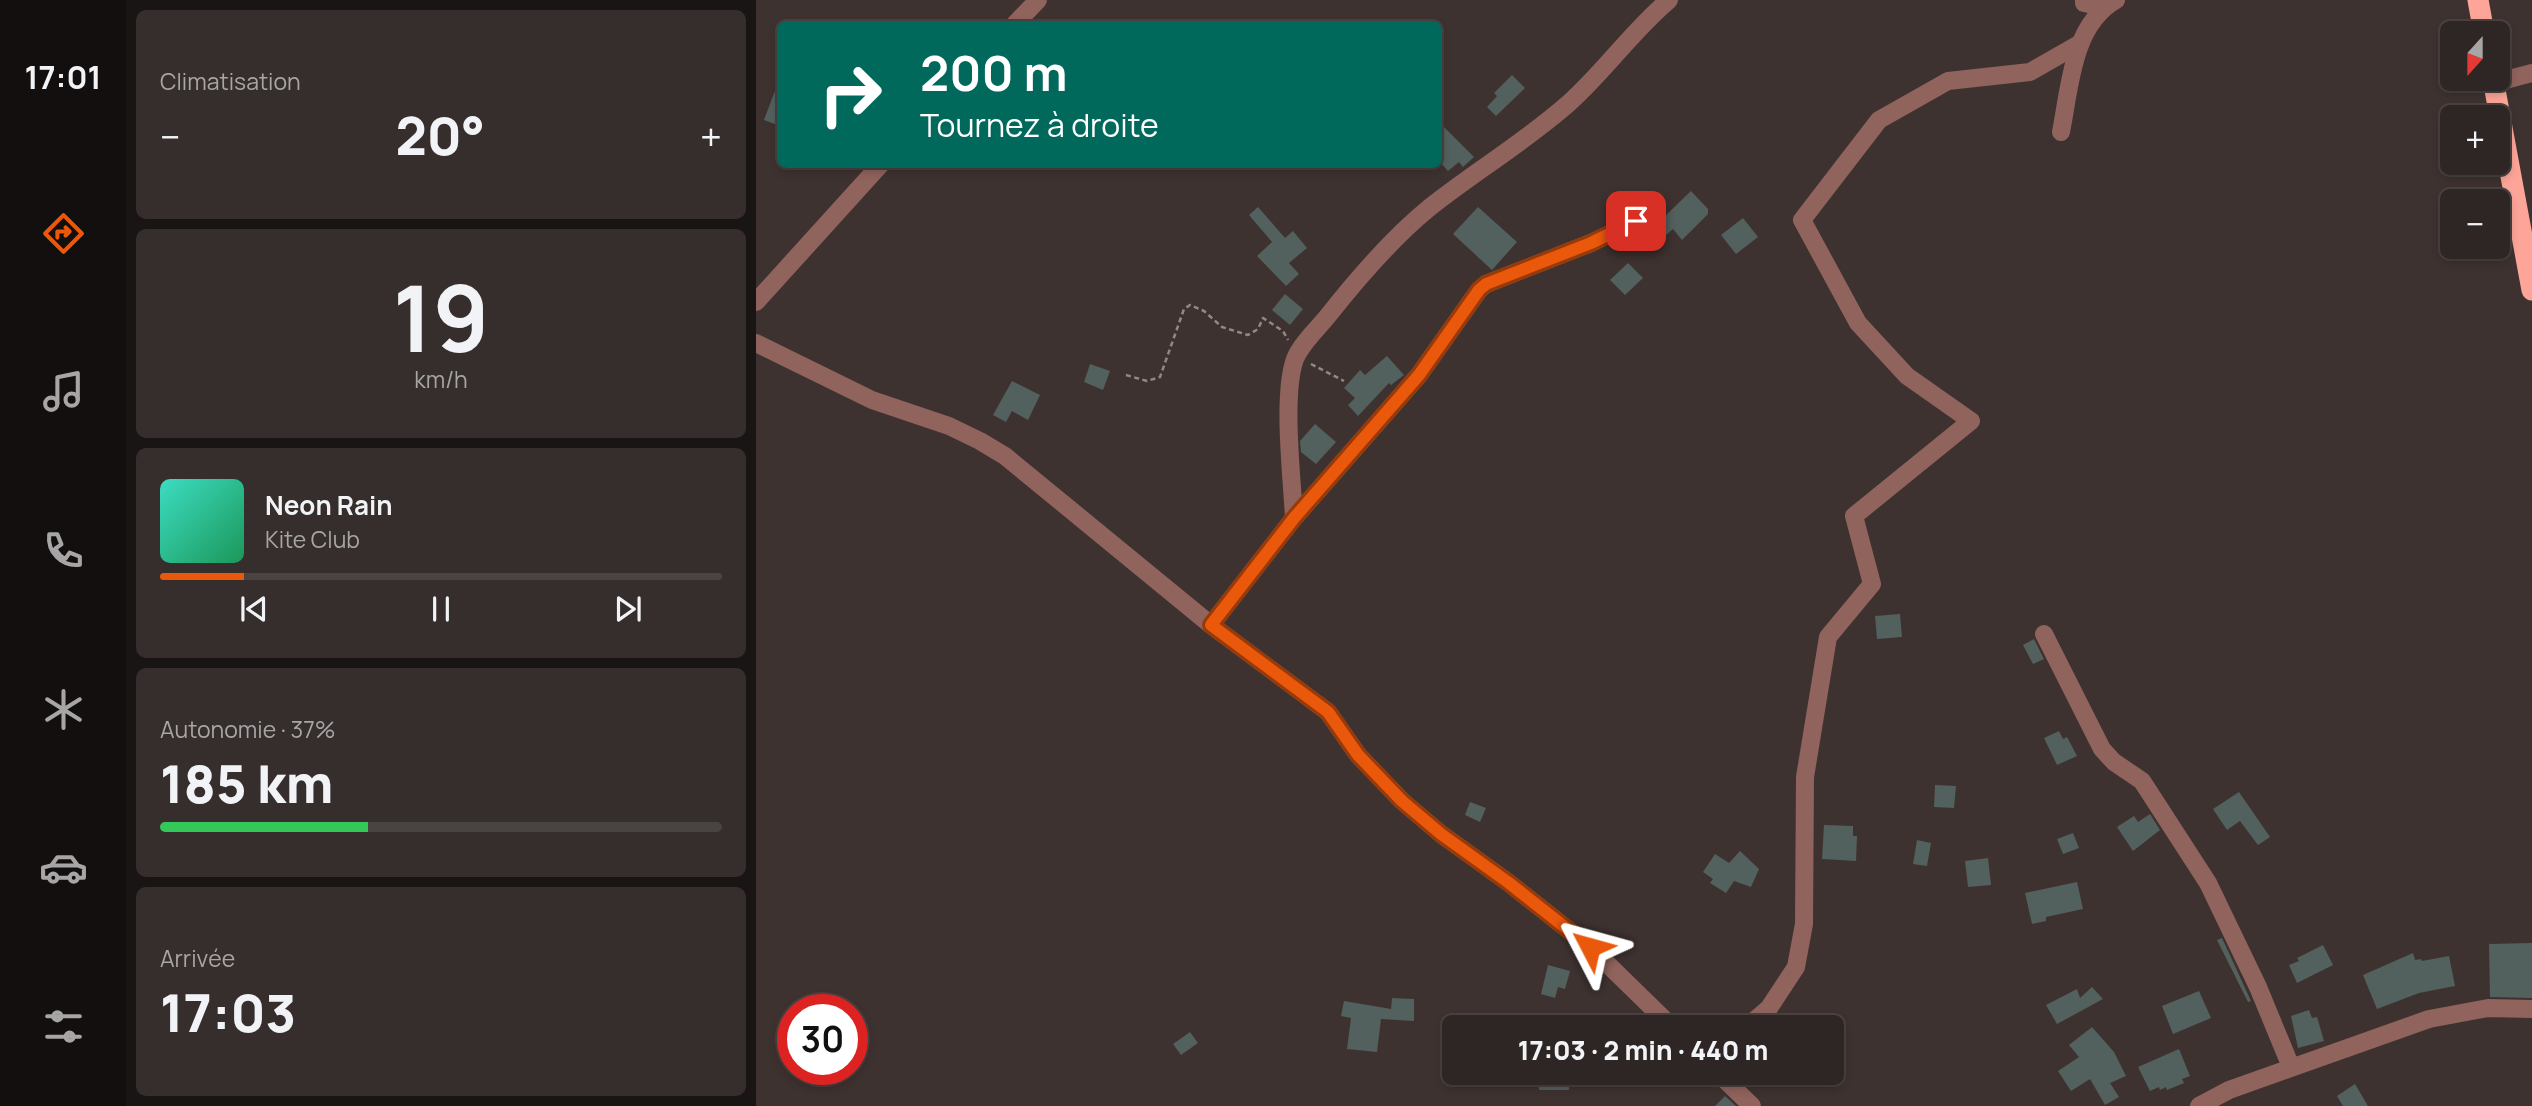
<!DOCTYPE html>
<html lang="fr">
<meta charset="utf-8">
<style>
body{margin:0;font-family:Manrope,sans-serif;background:#362e2c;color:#f1f3f6;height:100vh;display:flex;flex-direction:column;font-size:26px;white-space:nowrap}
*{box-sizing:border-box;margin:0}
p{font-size:23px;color:#a7a5a6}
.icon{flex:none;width:38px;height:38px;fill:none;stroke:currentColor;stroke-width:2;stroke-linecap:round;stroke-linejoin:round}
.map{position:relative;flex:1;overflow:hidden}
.details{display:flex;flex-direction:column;gap:10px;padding:10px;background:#191514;width:630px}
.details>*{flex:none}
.top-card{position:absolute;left:21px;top:21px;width:665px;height:147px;border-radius:10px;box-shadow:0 4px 10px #0003,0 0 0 2px #494341;background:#00695c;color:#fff;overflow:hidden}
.needle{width:46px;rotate:201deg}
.fabs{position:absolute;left:1684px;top:21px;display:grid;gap:14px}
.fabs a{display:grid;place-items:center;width:70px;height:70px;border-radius:10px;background:#2e2624;box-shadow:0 4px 10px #0003,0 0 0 2px #494341;font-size:35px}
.speed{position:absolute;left:21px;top:994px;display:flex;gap:14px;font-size:35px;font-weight:700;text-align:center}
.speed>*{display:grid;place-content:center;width:91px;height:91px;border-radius:50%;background:#2e2624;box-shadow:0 4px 10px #0003,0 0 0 2px #494341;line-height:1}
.speed .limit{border:10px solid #d22;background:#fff;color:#111}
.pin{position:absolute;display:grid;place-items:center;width:60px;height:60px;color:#fff;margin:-30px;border-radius:14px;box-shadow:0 4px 10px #0006}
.me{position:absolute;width:77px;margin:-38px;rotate:309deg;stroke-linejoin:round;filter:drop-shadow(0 0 5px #0008)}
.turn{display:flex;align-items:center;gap:24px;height:147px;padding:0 28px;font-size:32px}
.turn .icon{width:91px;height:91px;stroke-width:2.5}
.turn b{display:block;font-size:49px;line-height:60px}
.big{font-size:52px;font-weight:800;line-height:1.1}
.details .widget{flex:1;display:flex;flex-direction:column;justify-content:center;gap:10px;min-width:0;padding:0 24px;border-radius:10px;background:#362e2c}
.details .dial{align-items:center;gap:0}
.dial b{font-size:91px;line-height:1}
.song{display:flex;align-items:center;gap:21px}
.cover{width:84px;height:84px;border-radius:10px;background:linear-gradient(135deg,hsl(170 70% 55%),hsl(150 70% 35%))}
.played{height:7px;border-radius:4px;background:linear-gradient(90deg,#ea580c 15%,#494341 15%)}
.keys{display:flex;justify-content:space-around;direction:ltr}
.heat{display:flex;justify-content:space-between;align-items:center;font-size:38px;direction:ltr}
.charge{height:10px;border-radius:5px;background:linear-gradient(90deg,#34c759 37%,#494341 0)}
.trip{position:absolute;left:686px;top:1015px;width:402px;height:70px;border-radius:10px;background:#2e2624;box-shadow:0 4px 10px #0003,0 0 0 2px #494341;font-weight:800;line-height:70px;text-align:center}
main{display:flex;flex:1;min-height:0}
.dock{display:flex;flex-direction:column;width:126px;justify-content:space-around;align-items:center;background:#120f0e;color:#a7a5a6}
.dock .icon{width:49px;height:49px}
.dock .on{color:#ea580c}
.dock b{font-size:32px;color:#f1f3f6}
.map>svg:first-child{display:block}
</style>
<main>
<nav class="dock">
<b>17:01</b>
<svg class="icon on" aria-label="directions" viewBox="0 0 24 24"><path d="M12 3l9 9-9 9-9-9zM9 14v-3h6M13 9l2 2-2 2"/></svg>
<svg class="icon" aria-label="music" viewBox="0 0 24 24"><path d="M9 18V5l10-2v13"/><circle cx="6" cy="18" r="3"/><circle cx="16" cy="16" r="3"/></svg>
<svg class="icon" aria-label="phone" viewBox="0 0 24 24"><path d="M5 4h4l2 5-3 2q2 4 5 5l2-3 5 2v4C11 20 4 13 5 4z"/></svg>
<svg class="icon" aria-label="climate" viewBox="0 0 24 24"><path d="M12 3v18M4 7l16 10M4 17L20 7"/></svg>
<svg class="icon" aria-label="car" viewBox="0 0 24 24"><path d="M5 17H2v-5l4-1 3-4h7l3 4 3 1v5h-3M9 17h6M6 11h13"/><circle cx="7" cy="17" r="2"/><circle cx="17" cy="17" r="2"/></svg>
<svg class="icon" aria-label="filters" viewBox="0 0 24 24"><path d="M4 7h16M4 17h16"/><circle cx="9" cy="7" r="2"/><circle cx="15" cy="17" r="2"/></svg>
</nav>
<section class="details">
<div class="widget"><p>Climatisation</p>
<div class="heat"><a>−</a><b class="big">20°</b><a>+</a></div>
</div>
<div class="widget dial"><b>19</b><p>km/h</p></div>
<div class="widget">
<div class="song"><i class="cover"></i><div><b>Neon Rain</b><p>Kite Club</p></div></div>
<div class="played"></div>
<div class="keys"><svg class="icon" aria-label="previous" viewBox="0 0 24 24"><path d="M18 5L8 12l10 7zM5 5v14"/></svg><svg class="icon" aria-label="pause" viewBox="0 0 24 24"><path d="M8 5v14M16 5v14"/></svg><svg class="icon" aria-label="next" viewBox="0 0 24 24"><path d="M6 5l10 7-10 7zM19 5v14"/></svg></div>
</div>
<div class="widget"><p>Autonomie · 37%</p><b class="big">185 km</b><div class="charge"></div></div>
<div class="widget"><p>Arrivée</p><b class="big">17:03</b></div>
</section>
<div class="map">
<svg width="1776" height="1106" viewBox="0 0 1776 1106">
<rect width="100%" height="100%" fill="#3e3230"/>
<!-- building -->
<path fill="#52605e" d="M756,75L769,88L740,116L731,107L741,96L738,93Z
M23,80L24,81V126L8,120Z
M682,121L718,157L707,167L703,162L692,171L682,160Z
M935,191L952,209V214L926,240L917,229L903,241L890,226V216L899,208L908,217Z
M502,207L529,238L537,231L551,248L533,263L543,274L530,286L501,256L516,242L493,215Z
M722,207L761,242L736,270L697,234Z
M987,218L1002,237L980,254L965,235Z
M872,263L887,278L869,295L854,280Z
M529,294L547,309L534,325L516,310Z
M631,356L648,375L635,385L633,383L602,416L592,405L599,398L588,388L604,370L609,375Z
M334,364L354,371L347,390L328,382Z
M256,381L284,395L272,420L256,411L250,422L237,415Z
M559,424L580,442L560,464L545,452L544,441Z
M1144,614L1146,637L1121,639L1119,616Z
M1278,639L1288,659L1277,664L1267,645Z
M1303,731L1307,739L1311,737L1321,756L1301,765L1288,738Z
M1179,785L1200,786L1198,808L1178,807Z
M1483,792L1514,837L1502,845L1484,821L1471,830L1457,809Z
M714,802L730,808L724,822L709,815Z
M1394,814L1404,830L1377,851L1361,827L1378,816L1382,822Z
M1068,825L1097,826V836H1101L1100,861L1066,859Z
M1317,833L1323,848L1307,854L1301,839Z
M1161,840L1175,843L1171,866L1157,864Z
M984,851L1003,869L995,887L978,881L970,893L954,883L957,879L947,872L959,854L973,863Z
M1232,858L1235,885L1212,887L1209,861Z
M1321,882L1327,909L1290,917V921L1276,924L1269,893Z
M1466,938L1495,1001L1492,1002L1461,940Z
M1776,943V998L1734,997L1733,944Z
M1567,945L1577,965L1541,983L1533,965L1543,961L1541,958Z
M1657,953L1659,960L1665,959L1666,961L1693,956L1699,986L1663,993L1621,1009L1607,975Z
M792,965L814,971L809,989L802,987L799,998L785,994Z
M1336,987L1347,999L1301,1024L1290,1005L1321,989L1324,998Z
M1443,991L1455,1018L1417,1034L1406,1006Z
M636,998L658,999V1021L625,1019L621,1052L591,1049L595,1018L585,1016L588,1001L635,1009Z
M1553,1010L1556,1018L1561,1017L1568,1041L1542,1048L1535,1016Z
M1336,1027L1358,1052L1370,1076L1354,1083L1363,1097L1349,1105L1334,1079L1315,1091L1302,1071L1323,1057L1313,1045Z
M434,1032L442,1043L425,1055L417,1044Z
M1423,1049L1434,1076L1426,1079L1428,1083L1411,1090L1410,1087L1404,1090L1403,1087L1394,1091L1382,1067Z
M782,1073H813V1090H783Z
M1599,1084L1612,1106H1587L1581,1096Z
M969,1096L980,1106H959Z"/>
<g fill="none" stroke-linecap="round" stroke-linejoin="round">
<!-- path -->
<path stroke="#938886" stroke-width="2.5" stroke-dasharray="5 3.5" stroke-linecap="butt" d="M555,364L588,381
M370,375L391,381L404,377L428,309L434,305L448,311L466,327L492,335L502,329L507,318L527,331L532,340"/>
<!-- street -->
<path stroke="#90635c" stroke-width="18" d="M1328,0V3L1347,7
M259,24L282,0
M1738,83L1776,73
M1305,132C1314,87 1316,25 1360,0
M0,302L125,164
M0,343L116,400L193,426L224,441L249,456L455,625L572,712L602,755L646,801L685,834L753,883L834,947L916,1027
M538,518C536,477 526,395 539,359C545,344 561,329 571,317C601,279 635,239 673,208C718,172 769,142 813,103C849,71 876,31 913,0
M455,625L538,518L663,375L723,290L730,284L835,243L880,221
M1288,634L1346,749L1358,762L1386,781L1452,883L1502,987L1535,1067
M991,1027L1013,1008L1040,967L1048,924L1049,777L1072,637L1116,584L1098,516L1215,421L1151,376L1102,323L1046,220L1123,120L1192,81L1274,72L1323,44
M962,1073L996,1106
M1443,1106L1473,1090L1673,1019L1732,1008L1776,1009"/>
<!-- highway -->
<path stroke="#fda598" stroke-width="21" d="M1722,0L1728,33
M1737,79L1776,290"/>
</g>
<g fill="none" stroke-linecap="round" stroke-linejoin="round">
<defs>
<path id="route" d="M834,947L753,883L685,834L646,801L602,755L572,712L455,625L538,518L663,375L723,290L730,284L835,243L880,221"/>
</defs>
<!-- route casing -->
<use href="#route" stroke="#983908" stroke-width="18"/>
<!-- route -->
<use href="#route" stroke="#ea580c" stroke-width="12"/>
</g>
</svg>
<div class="fabs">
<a><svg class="needle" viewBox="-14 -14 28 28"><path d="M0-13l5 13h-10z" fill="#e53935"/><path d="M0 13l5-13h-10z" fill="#a7a5a6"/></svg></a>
<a>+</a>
<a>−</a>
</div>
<div class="speed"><div class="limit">30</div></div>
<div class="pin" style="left:880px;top:221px;background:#d93025"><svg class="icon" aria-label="arrive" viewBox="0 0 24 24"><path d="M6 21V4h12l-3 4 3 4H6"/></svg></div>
<svg class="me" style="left:834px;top:947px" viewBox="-20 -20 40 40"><path d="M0-17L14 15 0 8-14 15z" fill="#ea580c" stroke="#fff" stroke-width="4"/></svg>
<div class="trip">17:03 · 2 min · 440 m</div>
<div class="top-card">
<div class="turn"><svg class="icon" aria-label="right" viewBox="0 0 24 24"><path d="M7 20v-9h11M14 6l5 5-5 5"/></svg><div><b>200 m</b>Tournez à droite</div></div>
</div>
</div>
</main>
